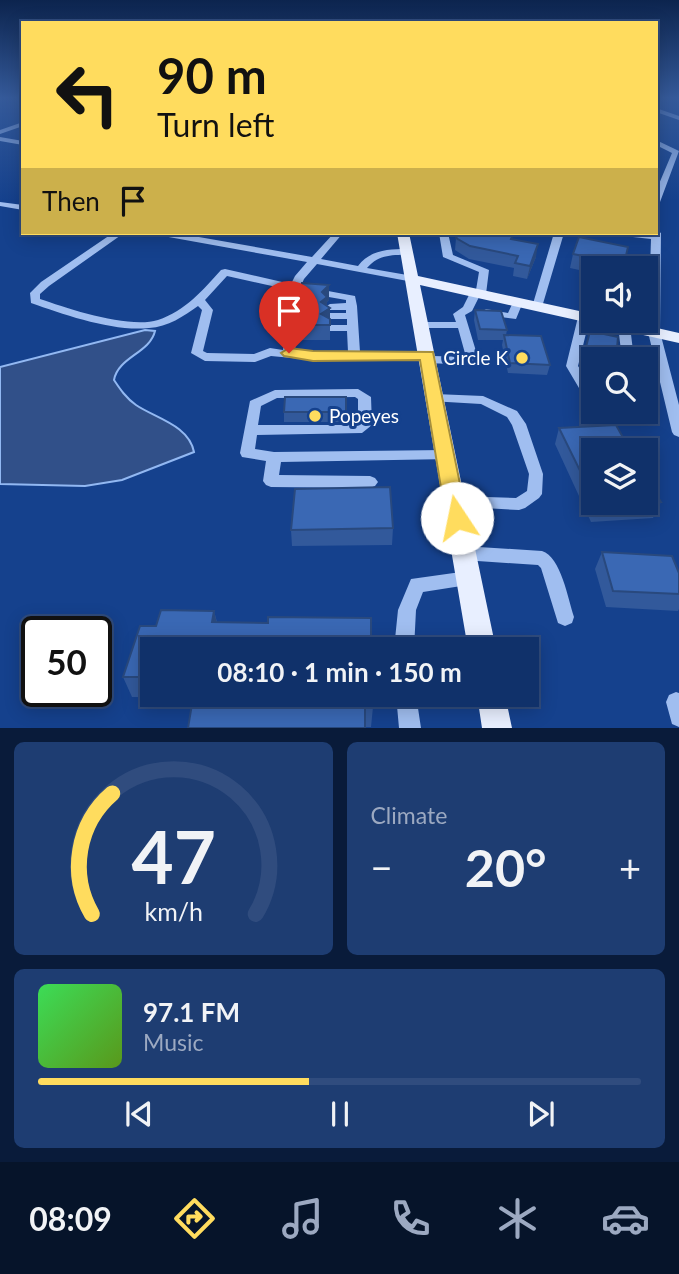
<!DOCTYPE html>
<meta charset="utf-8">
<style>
body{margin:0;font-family:Lato,sans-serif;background:#1e3d72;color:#f1f3f6;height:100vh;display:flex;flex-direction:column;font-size:26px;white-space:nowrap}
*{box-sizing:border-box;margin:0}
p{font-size:23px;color:#9ca9c1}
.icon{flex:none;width:38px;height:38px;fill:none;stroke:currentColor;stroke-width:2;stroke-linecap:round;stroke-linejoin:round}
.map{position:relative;height:728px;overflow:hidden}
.side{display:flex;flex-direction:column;gap:14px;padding:14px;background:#091b3a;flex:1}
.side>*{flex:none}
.banner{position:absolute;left:21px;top:21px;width:637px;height:214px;border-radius:0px;box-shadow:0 4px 18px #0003,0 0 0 2px #304c7e;background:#ffdc5e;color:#111;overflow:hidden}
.tools{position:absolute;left:581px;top:256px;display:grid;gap:14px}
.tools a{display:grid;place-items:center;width:77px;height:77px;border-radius:0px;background:#10316a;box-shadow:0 4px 18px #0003,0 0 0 2px #304c7e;font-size:35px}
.speed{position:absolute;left:21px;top:616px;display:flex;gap:14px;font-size:35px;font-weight:700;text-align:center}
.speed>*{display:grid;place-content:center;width:91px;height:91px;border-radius:50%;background:#10316a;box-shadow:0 4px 18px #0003,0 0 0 2px #304c7e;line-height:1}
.speed .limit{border:4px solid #111;border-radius:10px;background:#fff;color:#111}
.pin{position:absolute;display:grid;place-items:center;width:60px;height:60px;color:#fff;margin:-72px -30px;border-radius:50% 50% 50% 0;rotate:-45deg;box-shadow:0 0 7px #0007}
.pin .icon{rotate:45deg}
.me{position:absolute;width:77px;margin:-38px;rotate:349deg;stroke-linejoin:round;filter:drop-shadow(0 0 5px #0008)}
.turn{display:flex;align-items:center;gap:24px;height:147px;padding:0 21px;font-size:32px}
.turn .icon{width:91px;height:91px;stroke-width:2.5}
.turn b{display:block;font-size:49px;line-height:60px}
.then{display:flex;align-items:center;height:66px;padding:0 21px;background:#0003;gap:14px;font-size:26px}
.big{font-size:52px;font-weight:700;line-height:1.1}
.side .widget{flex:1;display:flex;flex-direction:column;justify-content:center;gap:10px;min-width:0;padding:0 24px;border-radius:10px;background:#1e3d72}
.side .dial{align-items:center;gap:0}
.dial svg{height:182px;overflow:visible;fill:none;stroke:#304c7e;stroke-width:7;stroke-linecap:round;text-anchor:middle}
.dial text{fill:#f1f3f6;stroke:none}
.song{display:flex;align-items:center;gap:21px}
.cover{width:84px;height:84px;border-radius:10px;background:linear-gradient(135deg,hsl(130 70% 55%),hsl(90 70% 35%))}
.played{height:7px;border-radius:4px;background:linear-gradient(90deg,#ffdc5e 45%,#304c7e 45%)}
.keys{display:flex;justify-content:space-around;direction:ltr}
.heat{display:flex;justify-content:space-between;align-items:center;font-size:38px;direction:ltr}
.side .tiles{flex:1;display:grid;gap:14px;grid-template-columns:1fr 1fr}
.widget:last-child{grid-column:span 2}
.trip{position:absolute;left:140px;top:637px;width:399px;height:70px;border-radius:0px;background:#10316a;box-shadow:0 4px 18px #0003,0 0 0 2px #304c7e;font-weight:700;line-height:70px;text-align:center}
.tabs{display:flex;height:112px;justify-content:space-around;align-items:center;background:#06142a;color:#9ca9c1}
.tabs .icon{width:49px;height:49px}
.tabs .selected{color:#ffdc5e}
.tabs b{font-size:32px;color:#f1f3f6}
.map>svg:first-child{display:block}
</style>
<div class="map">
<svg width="679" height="728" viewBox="0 0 679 728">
<rect width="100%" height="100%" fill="#15418d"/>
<!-- water -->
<path fill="#315089" stroke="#92b8f2" stroke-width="2" d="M145,330L155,331C150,353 118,357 114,380C120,389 126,398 136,405C155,418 189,425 194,452L122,480L85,486L0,484V367Z"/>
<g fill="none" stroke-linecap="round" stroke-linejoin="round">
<!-- minor -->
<path fill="#a0bef0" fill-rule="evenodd" d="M656,108L679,116V120L656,112Z
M23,122V126L0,134V130Z
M0,137L23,141V145L0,141Z
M656,140L679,151L660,202L656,204V191L672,153L656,145Z
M0,202L23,205V210L0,206Z
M656,230L661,233L660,332L679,405V437L674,435L672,432L648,332L651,239L624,236L619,233L651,234L656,233Z
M113,233H124L49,286L40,294V299C69,309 129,329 158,320C185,311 203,290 221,270L225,269L291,284L295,276L307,262L163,236L159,233H176L312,257L334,233H343L321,259L358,266C370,250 388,249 407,249L410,250V254C393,256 380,253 367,268L413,276L418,279L413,282L317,264L304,279L301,286L355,296L357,306L360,352L427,351L431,352L433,356L466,357L458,328H421L415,325L421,322H456L453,314L463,307L471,291L476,290L479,272L443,257L439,233H448L453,255L489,270L486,294L485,296L479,297L472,311L465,315L479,361L473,365L428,363L424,362L422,359L313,360L271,356L255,362L205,361L191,353L202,310L198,306C184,316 168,327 149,328C114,332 65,315 31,303L30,293L41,282ZM227,276L290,290L283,350L270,348L254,354L207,353L203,351L213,310L205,300ZM300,292L346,300V303L330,304L325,307L330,310H346V313H330L324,316L330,319H347V325H330L324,328L330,331H347L348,352L295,351Z
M554,233H564L542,307L541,309H533L532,307Z
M518,299L523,302L516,319L486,315L481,312L486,309L508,313L514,300Z
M584,314L590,317L578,366L589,382L593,384V393L579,388L566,366L578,317Z
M624,323L630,326L634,359H622L618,326Z
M358,389L371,397L372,425L362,433L257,435L255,449L274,452L445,450L450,451L452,455L450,459L281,462L279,475L370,476L375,478L378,482L375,486L370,488L271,487L266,485L263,481L266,461L242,457L240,453L250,401L275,390ZM355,397L358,399V423L354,425H258L261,406L277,398Z
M435,394L483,396L517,411L526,424L543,474L542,494L539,498L525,508L519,510L448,506L446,502L448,498L454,496L516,498L527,491L529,474L512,425L507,417L481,404L430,401L428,398Z
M463,546L542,551C561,557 568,599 574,617L572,623L565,626L558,623L541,568L538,565L463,560L457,558L455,553L457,548Z
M468,571L474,574L477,579L474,584L423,592L416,610L414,649H394L398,610L411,579Z
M676,692L679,693V727L672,724L666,702L669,695Z
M396,695H416L421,728H399Z"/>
<!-- major -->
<path fill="#e8efff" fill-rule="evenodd" d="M397,233H409L418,276L593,314V320H622L679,333V343L420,285L496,649H468Z
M477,695H505L512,728H482Z"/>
</g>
<!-- wall -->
<path fill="#32599b" d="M456,238L513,240L536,257L527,279L513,276L514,268L469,259L455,250Z
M628,247L623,268H593V273L570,268L573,254Z
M329,285V300L327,302V306L330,308V340H299L298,325Z
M475,310L507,330L506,335L550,365L547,375L508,373L502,345L503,340H478L474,320Z
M590,331L593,359V377L588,376L581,365Z
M346,397V422H284V412Z
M559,428L593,450V502H661L653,518L591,522L555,444Z
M393,528L392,545L292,546L291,530Z
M602,552L679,573V609L678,611L606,607L595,569Z
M214,611L217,622L268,623L371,618L152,649V695H207V698L132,697L123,677L156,626Z
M232,705L373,707L371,727H365Z"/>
<!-- shaded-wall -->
<path fill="#29497e" d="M538,244L536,257L527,279L530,266Z
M329,285V300L327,302V310L330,308V322L321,325L322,292Z
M214,611L219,632L212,622Z"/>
<!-- building -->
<path fill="#3a68b4" stroke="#29497e" stroke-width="2" d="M460,233H514L511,239L538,244L530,266L515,263L518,256L470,246L456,238Z
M579,237L628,247L624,264L573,254Z
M302,283L329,285L322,292L327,297L321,302L330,308L321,314L330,319V325H298Z
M475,310L501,311L507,330L480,329Z
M590,331L618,337L616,359H593V366H591L584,355Z
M504,335L541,336L550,365L510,363Z
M285,397H346V412H284Z
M616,425L630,450H593V497L559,428Z
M646,477L661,502L597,506L596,502H646Z
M390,487L393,528L291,530L295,489Z
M602,552L672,556L679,573V594L613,591Z
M161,610L214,611L212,622L268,623V617L371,618V649H152V677H123L140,626H156Z
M233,695H372L373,707H365V728H188L192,704L232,705Z"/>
<!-- sky -->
<linearGradient id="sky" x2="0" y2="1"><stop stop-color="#0c244e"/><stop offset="0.49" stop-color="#355a9a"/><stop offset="1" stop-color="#355a9a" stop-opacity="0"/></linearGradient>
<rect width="679" height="200" fill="url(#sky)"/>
<!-- route -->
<path fill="#ffdc5e" stroke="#a68f3d" stroke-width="2" d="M289,348L313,351L433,352L467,518L464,524L457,527L449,524L446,518L420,360L313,361L284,356L281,353Z"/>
<!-- markers -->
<g fill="#ffdc5e" stroke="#15418d" stroke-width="2.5">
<circle cx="522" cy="358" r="7"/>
<circle cx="315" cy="416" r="7"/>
</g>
<g text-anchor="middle" stroke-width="6" stroke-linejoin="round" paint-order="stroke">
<!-- poi labels -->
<g font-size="19" fill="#fff" stroke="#15418d" text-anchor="end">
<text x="508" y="365">Circle K</text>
<text x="329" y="423" text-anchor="start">Popeyes</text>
</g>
</g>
</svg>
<div class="tools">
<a><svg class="icon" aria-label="sound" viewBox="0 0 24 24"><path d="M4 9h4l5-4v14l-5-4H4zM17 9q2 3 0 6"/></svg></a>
<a><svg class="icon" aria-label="search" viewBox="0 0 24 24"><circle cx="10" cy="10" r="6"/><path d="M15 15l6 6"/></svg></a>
<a><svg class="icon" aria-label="layers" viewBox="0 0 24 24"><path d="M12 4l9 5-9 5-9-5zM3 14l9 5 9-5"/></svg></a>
</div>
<div class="speed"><div class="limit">50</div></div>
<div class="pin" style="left:289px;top:353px;background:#d93025"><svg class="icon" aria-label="arrive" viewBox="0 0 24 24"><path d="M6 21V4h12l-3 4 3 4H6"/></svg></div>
<svg class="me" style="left:457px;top:518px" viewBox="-20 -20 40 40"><circle r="19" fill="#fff"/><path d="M0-13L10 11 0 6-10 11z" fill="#ffdc5e"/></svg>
<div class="trip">08:10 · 1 min · 150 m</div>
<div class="banner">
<div class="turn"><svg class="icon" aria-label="left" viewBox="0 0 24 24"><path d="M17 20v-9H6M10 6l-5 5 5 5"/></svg><div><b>90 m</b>Turn left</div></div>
<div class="then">Then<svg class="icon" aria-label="arrive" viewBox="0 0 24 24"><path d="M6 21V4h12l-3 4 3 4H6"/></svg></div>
</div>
</div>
<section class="side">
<div class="tiles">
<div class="widget dial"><svg viewBox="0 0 100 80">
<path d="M14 69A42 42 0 1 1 86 69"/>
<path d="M14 69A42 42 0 0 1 23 16" stroke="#ffdc5e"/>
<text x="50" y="56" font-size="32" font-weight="700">47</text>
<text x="50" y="72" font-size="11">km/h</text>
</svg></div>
<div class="widget"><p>Climate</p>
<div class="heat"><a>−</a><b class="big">20°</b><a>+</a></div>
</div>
<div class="widget">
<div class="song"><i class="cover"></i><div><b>97.1 FM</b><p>Music</p></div></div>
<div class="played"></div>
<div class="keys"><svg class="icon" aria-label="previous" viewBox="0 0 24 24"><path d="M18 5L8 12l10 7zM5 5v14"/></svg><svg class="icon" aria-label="pause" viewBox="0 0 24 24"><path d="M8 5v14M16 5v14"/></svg><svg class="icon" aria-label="next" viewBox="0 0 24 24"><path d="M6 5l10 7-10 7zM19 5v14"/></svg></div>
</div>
</div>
</section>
<nav class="tabs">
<b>08:09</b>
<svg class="icon selected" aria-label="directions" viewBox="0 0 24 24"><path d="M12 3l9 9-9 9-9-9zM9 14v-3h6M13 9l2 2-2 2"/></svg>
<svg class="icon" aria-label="music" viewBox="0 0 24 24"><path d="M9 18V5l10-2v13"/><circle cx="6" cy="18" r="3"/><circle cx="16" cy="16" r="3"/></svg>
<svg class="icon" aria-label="phone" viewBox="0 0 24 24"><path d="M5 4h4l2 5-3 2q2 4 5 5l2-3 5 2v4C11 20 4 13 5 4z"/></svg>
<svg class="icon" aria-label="climate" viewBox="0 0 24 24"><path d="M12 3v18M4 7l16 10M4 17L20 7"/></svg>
<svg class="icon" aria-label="car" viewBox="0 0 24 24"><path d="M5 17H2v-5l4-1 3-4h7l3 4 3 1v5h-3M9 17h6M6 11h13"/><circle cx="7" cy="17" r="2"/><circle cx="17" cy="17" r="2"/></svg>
</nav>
